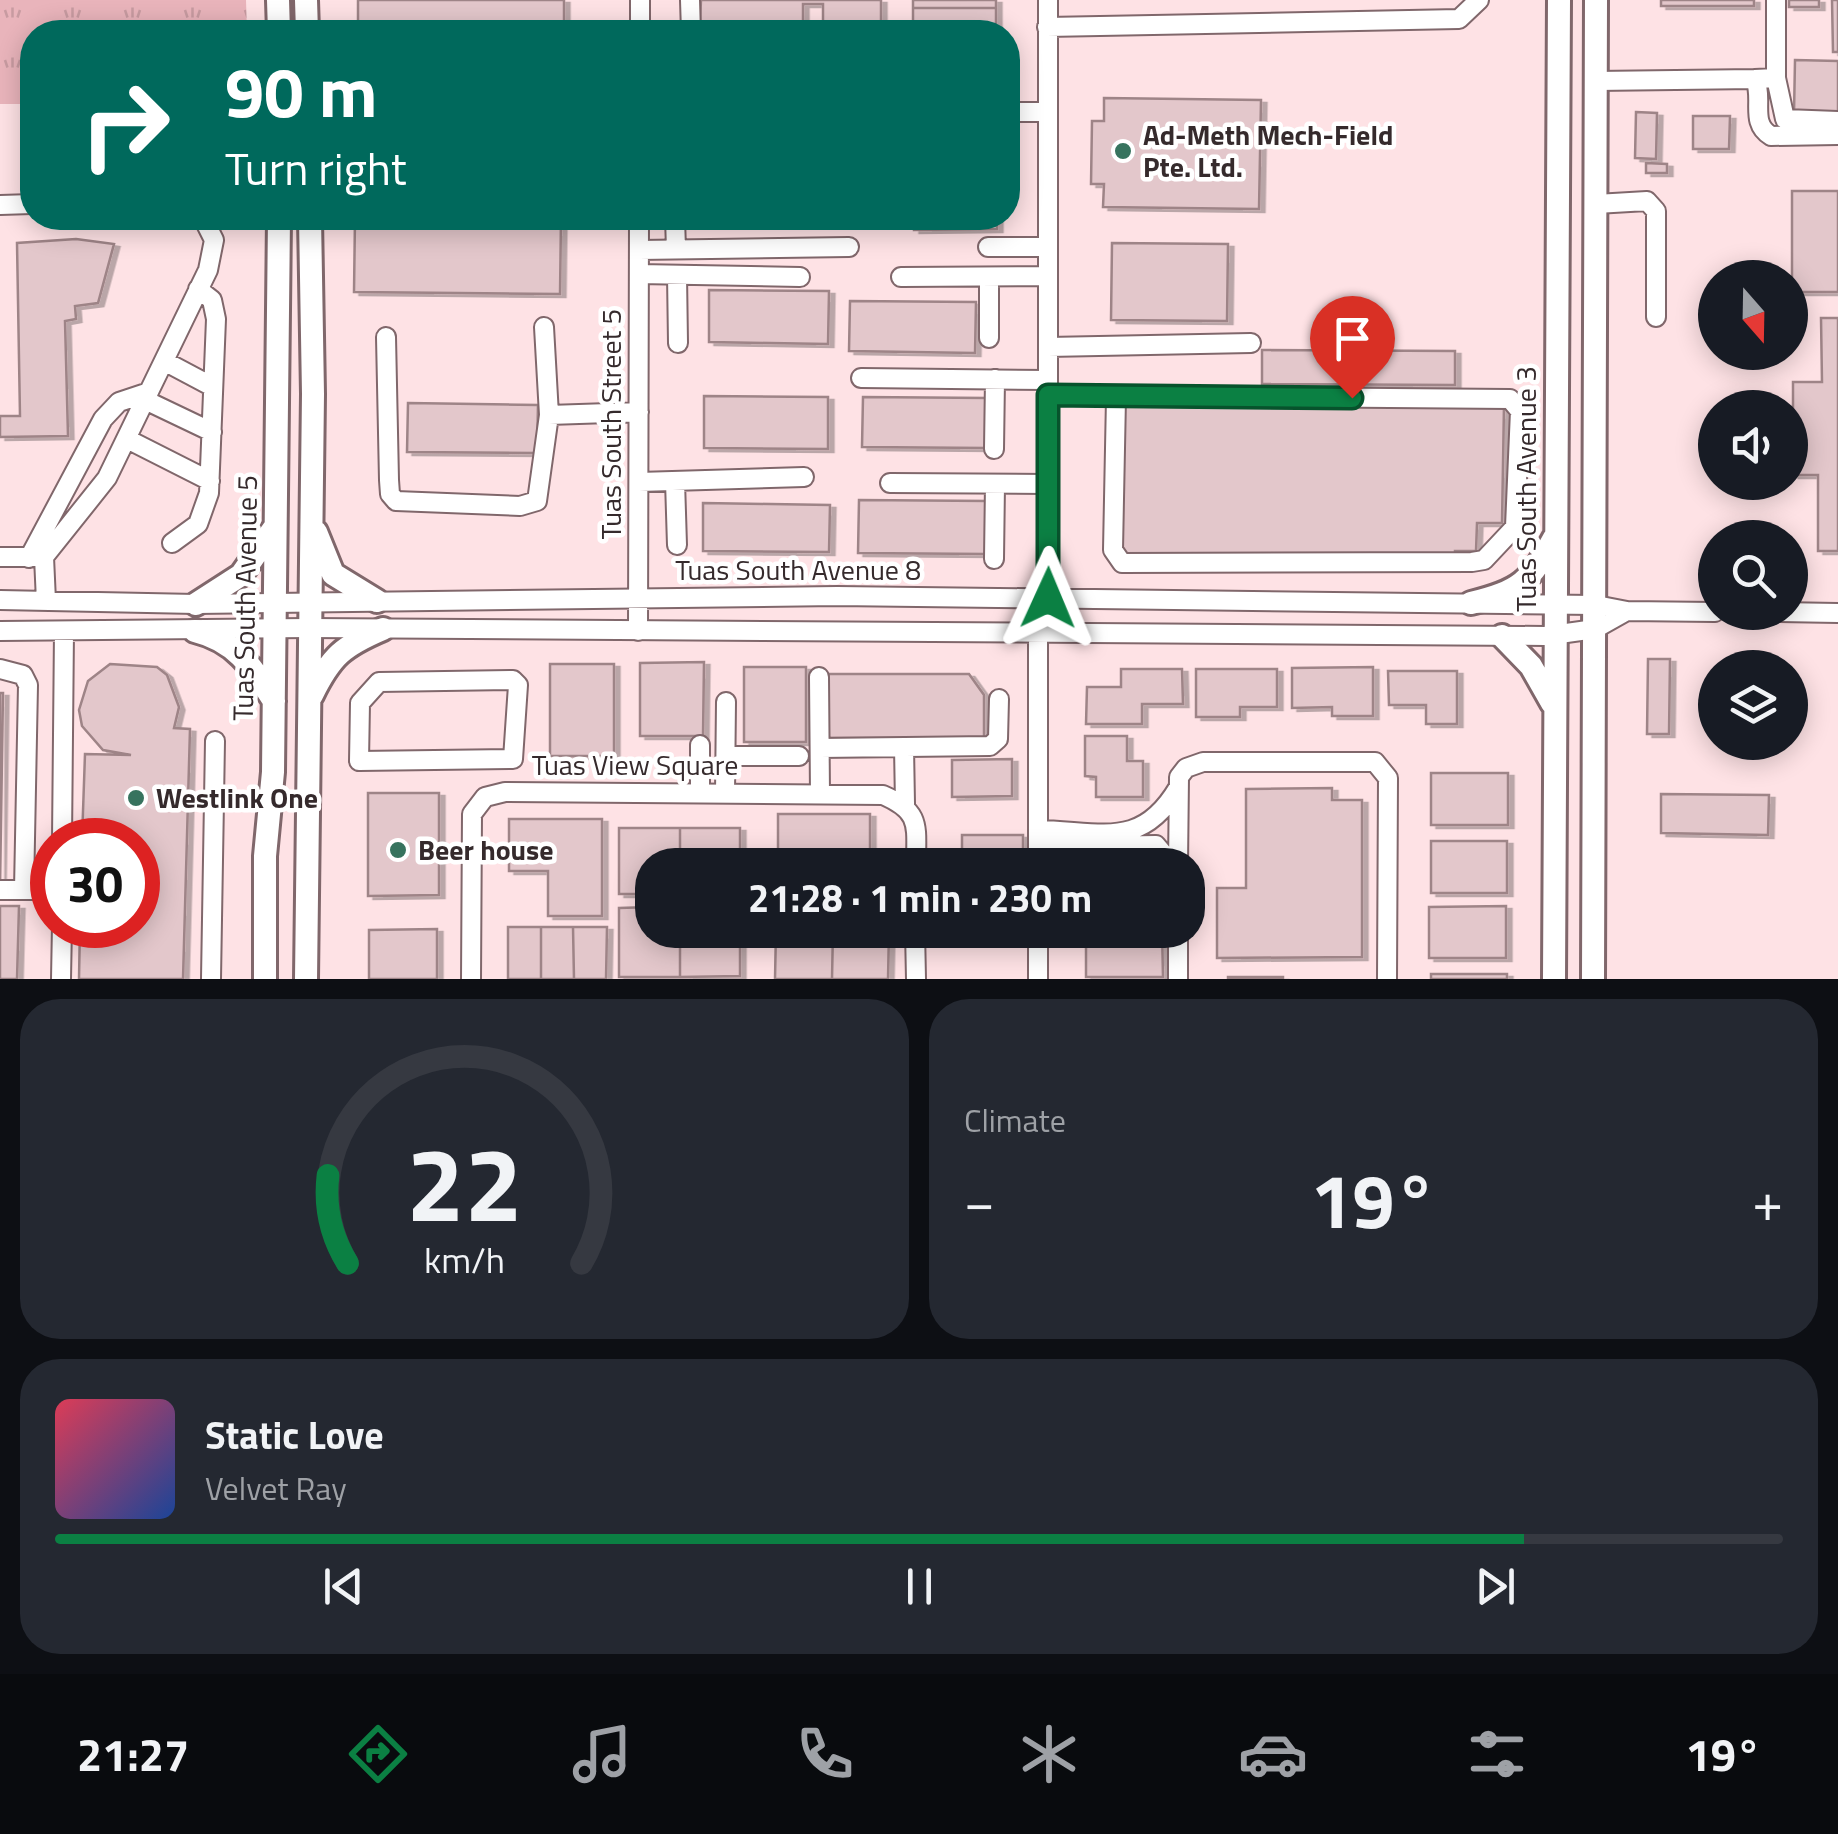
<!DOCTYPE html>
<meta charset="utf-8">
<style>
body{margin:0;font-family:"Titillium Web",sans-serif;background:#242831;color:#f1f3f6;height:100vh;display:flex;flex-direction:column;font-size:38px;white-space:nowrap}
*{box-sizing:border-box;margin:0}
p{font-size:32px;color:#9ea1a6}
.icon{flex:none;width:55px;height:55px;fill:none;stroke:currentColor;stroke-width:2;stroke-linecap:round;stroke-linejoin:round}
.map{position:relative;height:979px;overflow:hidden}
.panel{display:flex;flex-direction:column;gap:20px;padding:20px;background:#0d0f14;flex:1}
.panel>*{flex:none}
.hud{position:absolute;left:20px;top:20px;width:1000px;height:210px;border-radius:40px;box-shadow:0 5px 25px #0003;background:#00695c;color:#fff;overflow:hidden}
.needle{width:65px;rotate:160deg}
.controls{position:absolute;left:1698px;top:260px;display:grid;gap:20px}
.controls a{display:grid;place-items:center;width:110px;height:110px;border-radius:50%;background:#171b24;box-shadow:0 5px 25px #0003;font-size:50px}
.speed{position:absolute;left:30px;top:818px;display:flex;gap:20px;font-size:50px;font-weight:700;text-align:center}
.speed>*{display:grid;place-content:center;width:130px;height:130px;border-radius:50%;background:#171b24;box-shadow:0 5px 25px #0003;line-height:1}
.speed .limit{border:15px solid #d22;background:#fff;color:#111}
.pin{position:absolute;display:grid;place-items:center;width:85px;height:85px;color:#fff;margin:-102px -42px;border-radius:50% 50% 50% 0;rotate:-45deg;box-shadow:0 0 10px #0007}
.pin .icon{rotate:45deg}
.me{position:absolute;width:110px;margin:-55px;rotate:1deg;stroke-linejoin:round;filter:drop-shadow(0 0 8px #0008)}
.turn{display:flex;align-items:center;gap:35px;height:210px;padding:0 40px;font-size:45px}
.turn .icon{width:130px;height:130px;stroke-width:2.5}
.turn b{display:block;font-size:70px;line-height:85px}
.big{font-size:75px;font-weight:700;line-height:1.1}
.panel .widget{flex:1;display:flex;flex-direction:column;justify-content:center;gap:15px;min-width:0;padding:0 35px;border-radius:40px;background:#242831}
.panel .dial{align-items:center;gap:0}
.dial svg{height:260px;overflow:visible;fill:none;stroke:#363941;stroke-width:7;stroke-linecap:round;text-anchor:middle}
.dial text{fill:#f1f3f6;stroke:none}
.song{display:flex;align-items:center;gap:30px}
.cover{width:120px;height:120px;border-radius:15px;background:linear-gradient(135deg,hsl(350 70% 55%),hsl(220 70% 35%))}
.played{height:10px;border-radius:5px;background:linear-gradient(90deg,#0b8043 85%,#363941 85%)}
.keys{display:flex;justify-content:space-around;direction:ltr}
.heat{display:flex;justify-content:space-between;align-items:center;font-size:55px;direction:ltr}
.panel .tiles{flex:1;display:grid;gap:20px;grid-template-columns:1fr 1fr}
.widget:last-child{grid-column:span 2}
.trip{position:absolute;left:635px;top:848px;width:570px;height:100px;border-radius:40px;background:#171b24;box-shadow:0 5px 25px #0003;font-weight:700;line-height:100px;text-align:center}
.dock{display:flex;height:160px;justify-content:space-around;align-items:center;background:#090b0e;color:#9ea1a6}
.dock .icon{width:70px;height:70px}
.dock .active{color:#0b8043}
.dock b{font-size:45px;color:#f1f3f6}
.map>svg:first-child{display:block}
</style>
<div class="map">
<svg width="1838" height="979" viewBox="0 0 1838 979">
<defs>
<pattern id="grass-tufts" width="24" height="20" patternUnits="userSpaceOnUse" patternTransform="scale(2.5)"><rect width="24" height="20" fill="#e9b4bb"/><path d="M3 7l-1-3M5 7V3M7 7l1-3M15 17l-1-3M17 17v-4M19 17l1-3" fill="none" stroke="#c89ba1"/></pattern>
<filter id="shadow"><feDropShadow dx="5.5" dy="3" stdDeviation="0" flood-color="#0004"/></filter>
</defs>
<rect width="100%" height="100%" fill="#fee2e5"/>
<!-- grass -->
<path fill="url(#grass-tufts)" d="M0,0H246L247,32H32V104H0Z"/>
<!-- building -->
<path fill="#e3c7cb" stroke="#9e8487" stroke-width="2.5" filter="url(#shadow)" d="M358,0H564V32H358Z
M701,0H881V22H823V4H803V22L700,21Z
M913,0H996V8H913Z
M1661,0H1754V6H1661Z
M1789,0H1819V7H1789Z
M1832,0H1838V52H1833Z
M913,8H996V32H913Z
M1795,60L1838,61V114L1794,113Z
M1104,98L1261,100L1259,209L1103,207L1104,184H1091L1092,121H1104Z
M1636,112L1657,113L1656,159L1635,158Z
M1693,116H1730L1729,149H1693Z
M1646,163L1667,164V173H1646Z
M1792,191H1838V292H1792Z
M355,218H561L560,294L354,292Z
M914,218H997V229L914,230Z
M76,239L114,244L98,303L75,306L76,319L65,321L68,436L0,437V416H20L17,243Z
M1112,243L1228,244L1227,321L1111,320Z
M709,290L829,291L828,344L709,342Z
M850,301L976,302L975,353L849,351Z
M1821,318H1838V551H1818V475H1793V382H1822Z
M1262,350L1455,351V385L1262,384Z
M704,396L828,397V449L704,448Z
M863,397L988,398L987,448L862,447Z
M408,403L538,405L537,453L407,452Z
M1122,403L1504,405L1502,523H1477L1476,551H1455V559L1121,557Z
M859,500L988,501L987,554L858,553Z
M703,503L830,505L829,552L703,551Z
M1648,659H1670L1669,734H1647Z
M704,662L703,736H640V663Z
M110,664L157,667L167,675L179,707L174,728L190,729L183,979H79L80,925H138V840H82L85,754L131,755L103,750L82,726L79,710L88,681Z
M550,664H614V756H550Z
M744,667H806V742H744Z
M1373,667V716H1332V707L1292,708V668Z
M1121,669H1182L1183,704H1142V724H1086L1087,687H1121Z
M1196,669H1277V707H1240V717H1196Z
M1388,671H1457V724H1426V705H1389Z
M826,674H969L984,695V738H825Z
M0,693H3L0,888Z
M1085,736H1127V761H1143V797H1096V777L1085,776Z
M1012,759V796L952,797V760Z
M1431,773H1508V825H1431Z
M1332,788V800H1362V957L1217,958V888H1246V789Z
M368,793H439V895L368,896Z
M1661,794L1769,795L1768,835L1661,833Z
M778,814H870V865H778Z
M509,819H602V916H548V871H509Z
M619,828H680V865H652V894H619Z
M680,828H740V865H680Z
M962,835H1023V865H962Z
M1431,841H1507V893H1431Z
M0,906H19L17,979H0Z
M1506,906V958H1429V907Z
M652,907V930H680V977H619V908Z
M508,927H541V979H508Z
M541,927H573L574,979H541Z
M573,927H607L606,979H574Z
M437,929V979H369V930Z
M680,930H740V976L680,977Z
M776,930H833L832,979H775Z
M833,930H889L888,979H832Z
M962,930H1023V941L962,942Z
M1162,930L1163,977H1086V931Z
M1431,974H1507V979H1431Z
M1228,977H1283V979H1228Z"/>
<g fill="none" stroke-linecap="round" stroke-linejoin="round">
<defs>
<path id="minor" d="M690,0L691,32
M1048,0V598
M1047,27L1459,19L1479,0
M640,32V0
M1776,78V0
M1755,79L1776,78L1785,119L1838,121
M1596,81L1755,79C1764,99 1749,123 1771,136L1838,135
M1008,112H1047
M1596,204L1647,201L1656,211V317
M0,205L32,204
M675,218L676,249
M988,247H1047
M639,250L849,247
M639,274L800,277
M677,275L678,343
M901,277L1048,276
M544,327L549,415
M386,337L389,480L390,494L396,501L520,506L537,501L549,415L639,412
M989,338V277
M1048,347L1251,343
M164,361L213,387
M861,378L1048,380
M1048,395L1510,399L1520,411L1515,527L1484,560L1472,562L1122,563L1113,550L1116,398
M145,400L212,432
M127,439L210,481
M994,449L995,379
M675,481L677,545
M639,482L804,477
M890,483L1048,484
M172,543L198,524L209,493L216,319L212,300L198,289
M0,557H44L107,478L208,270L214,240L203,218
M44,557L46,601
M29,558L103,419L119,402L149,392
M994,559L995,484
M0,600L196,604L837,596L1596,605L1627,611L1715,612
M1779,612L1838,613
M0,631L309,628L1545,636L1595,629L1627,611
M638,631L639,218
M0,669L23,675L28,685L24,890
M819,677L820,794
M513,680L518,685L513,759L359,761L360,703L379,682Z
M904,747L905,804
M820,748L990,746L998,739L999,699
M726,756H799
M700,793V745
M725,793L726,702
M1038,830C1102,831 1141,850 1178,788
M62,840L64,631
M1038,847L1156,845L1173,865
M1038,865V635
M1178,865L1179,777L1186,768L1203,762H1375L1388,778L1387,979
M0,890H52
M915,930L916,979
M1038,930V979
M61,979L62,925
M211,979L215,741
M471,979L472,814L485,797L505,792L883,795C922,812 916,826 916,865
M1178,979V930"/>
<path id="major" d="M278,0L279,32
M306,0L307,32
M316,532L333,574L377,601
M1471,603C1520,591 1530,582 1554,538
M196,604L241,575L274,528
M195,631C236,641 252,667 274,701
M1502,636L1531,666L1552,703
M312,695C331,656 343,646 383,629
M265,979V856L273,772L279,218
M306,979L313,394L310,218
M1554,979L1559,0
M1593,979L1596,0"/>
</defs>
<!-- minor casing -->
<use href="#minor" stroke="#80676b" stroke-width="22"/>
<!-- major casing -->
<use href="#major" stroke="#80676b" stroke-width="28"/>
<!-- minor -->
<use href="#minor" stroke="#fff" stroke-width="18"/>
<!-- major -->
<use href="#major" stroke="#fff" stroke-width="22"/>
</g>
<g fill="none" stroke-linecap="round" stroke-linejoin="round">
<defs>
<path id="route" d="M1048,598V395L1352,398"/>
</defs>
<!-- route casing -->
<use href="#route" stroke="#07532c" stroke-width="25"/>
<!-- route -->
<use href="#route" stroke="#0b8043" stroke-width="18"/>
</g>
<!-- markers -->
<g fill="#37735e" stroke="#fff" stroke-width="4">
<circle cx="1123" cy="151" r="10"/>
<circle cx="136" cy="798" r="10"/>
<circle cx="398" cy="850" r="10"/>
</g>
<g text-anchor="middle" stroke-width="9" stroke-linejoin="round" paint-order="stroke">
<!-- poi labels -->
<g font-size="28" font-weight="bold" fill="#352a2c" stroke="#fff" text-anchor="start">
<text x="1143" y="145">Ad-Meth Mech-Field<tspan x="1143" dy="32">Pte. Ltd.</tspan></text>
<text x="156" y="808">Westlink One</text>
<text x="418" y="860">Beer house</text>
</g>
<!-- street labels -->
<g font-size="28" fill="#352a2c" stroke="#fff">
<text transform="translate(611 424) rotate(-90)" y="10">Tuas South Street 5</text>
<text transform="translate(1526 489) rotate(-90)" y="10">Tuas South Avenue 3</text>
<text x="798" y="580">Tuas South Avenue 8</text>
<text transform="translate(245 598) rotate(-89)" y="10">Tuas South Avenue 5</text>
<text x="635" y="775">Tuas View Square</text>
</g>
</g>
</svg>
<div class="controls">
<a><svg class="needle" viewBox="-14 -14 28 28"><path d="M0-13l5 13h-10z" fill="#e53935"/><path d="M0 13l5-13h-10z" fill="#9ea1a6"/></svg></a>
<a><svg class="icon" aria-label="sound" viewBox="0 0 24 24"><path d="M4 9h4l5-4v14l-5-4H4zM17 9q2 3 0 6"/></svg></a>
<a><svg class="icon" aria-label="search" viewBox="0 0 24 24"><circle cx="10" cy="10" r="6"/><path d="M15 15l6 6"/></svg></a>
<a><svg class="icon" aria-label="layers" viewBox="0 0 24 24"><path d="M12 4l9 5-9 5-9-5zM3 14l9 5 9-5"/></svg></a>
</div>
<div class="speed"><div class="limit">30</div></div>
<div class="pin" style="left:1352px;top:398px;background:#d93025"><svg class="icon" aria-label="arrive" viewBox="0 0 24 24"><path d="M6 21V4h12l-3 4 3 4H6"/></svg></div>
<svg class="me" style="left:1048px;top:598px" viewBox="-20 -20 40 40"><path d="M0-17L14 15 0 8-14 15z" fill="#0b8043" stroke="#fff" stroke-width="4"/></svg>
<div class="trip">21:28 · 1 min · 230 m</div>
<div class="hud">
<div class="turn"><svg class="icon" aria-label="right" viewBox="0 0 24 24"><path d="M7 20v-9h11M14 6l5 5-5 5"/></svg><div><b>90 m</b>Turn right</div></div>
</div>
</div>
<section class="panel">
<div class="tiles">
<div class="widget dial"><svg viewBox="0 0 100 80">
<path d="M14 69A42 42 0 1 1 86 69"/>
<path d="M14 69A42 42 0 0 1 8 42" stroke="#0b8043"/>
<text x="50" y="56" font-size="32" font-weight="700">22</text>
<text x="50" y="72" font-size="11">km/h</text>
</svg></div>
<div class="widget"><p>Climate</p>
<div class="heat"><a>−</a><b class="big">19°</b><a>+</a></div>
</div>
<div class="widget">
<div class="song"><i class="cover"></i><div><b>Static Love</b><p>Velvet Ray</p></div></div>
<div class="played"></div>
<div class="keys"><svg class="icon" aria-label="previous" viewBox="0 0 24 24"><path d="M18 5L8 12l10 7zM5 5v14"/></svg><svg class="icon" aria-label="pause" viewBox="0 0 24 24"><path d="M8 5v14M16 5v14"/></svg><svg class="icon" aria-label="next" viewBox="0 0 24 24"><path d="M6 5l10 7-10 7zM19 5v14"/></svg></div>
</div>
</div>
</section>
<nav class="dock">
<b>21:27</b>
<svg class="icon active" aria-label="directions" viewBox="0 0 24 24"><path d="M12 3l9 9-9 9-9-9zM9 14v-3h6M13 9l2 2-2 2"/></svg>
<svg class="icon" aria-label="music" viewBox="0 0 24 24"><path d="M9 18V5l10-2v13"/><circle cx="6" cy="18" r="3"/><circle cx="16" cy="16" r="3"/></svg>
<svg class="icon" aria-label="phone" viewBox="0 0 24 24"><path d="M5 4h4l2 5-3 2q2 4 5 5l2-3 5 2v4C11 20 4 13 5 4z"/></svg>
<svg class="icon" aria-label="climate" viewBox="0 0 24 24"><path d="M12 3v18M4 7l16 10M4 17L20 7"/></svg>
<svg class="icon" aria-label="car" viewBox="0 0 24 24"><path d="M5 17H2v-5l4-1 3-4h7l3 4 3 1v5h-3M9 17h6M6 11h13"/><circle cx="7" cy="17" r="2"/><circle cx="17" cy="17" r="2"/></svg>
<svg class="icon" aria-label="filters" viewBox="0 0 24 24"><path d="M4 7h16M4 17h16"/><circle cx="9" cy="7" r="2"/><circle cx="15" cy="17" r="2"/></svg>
<b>19°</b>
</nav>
